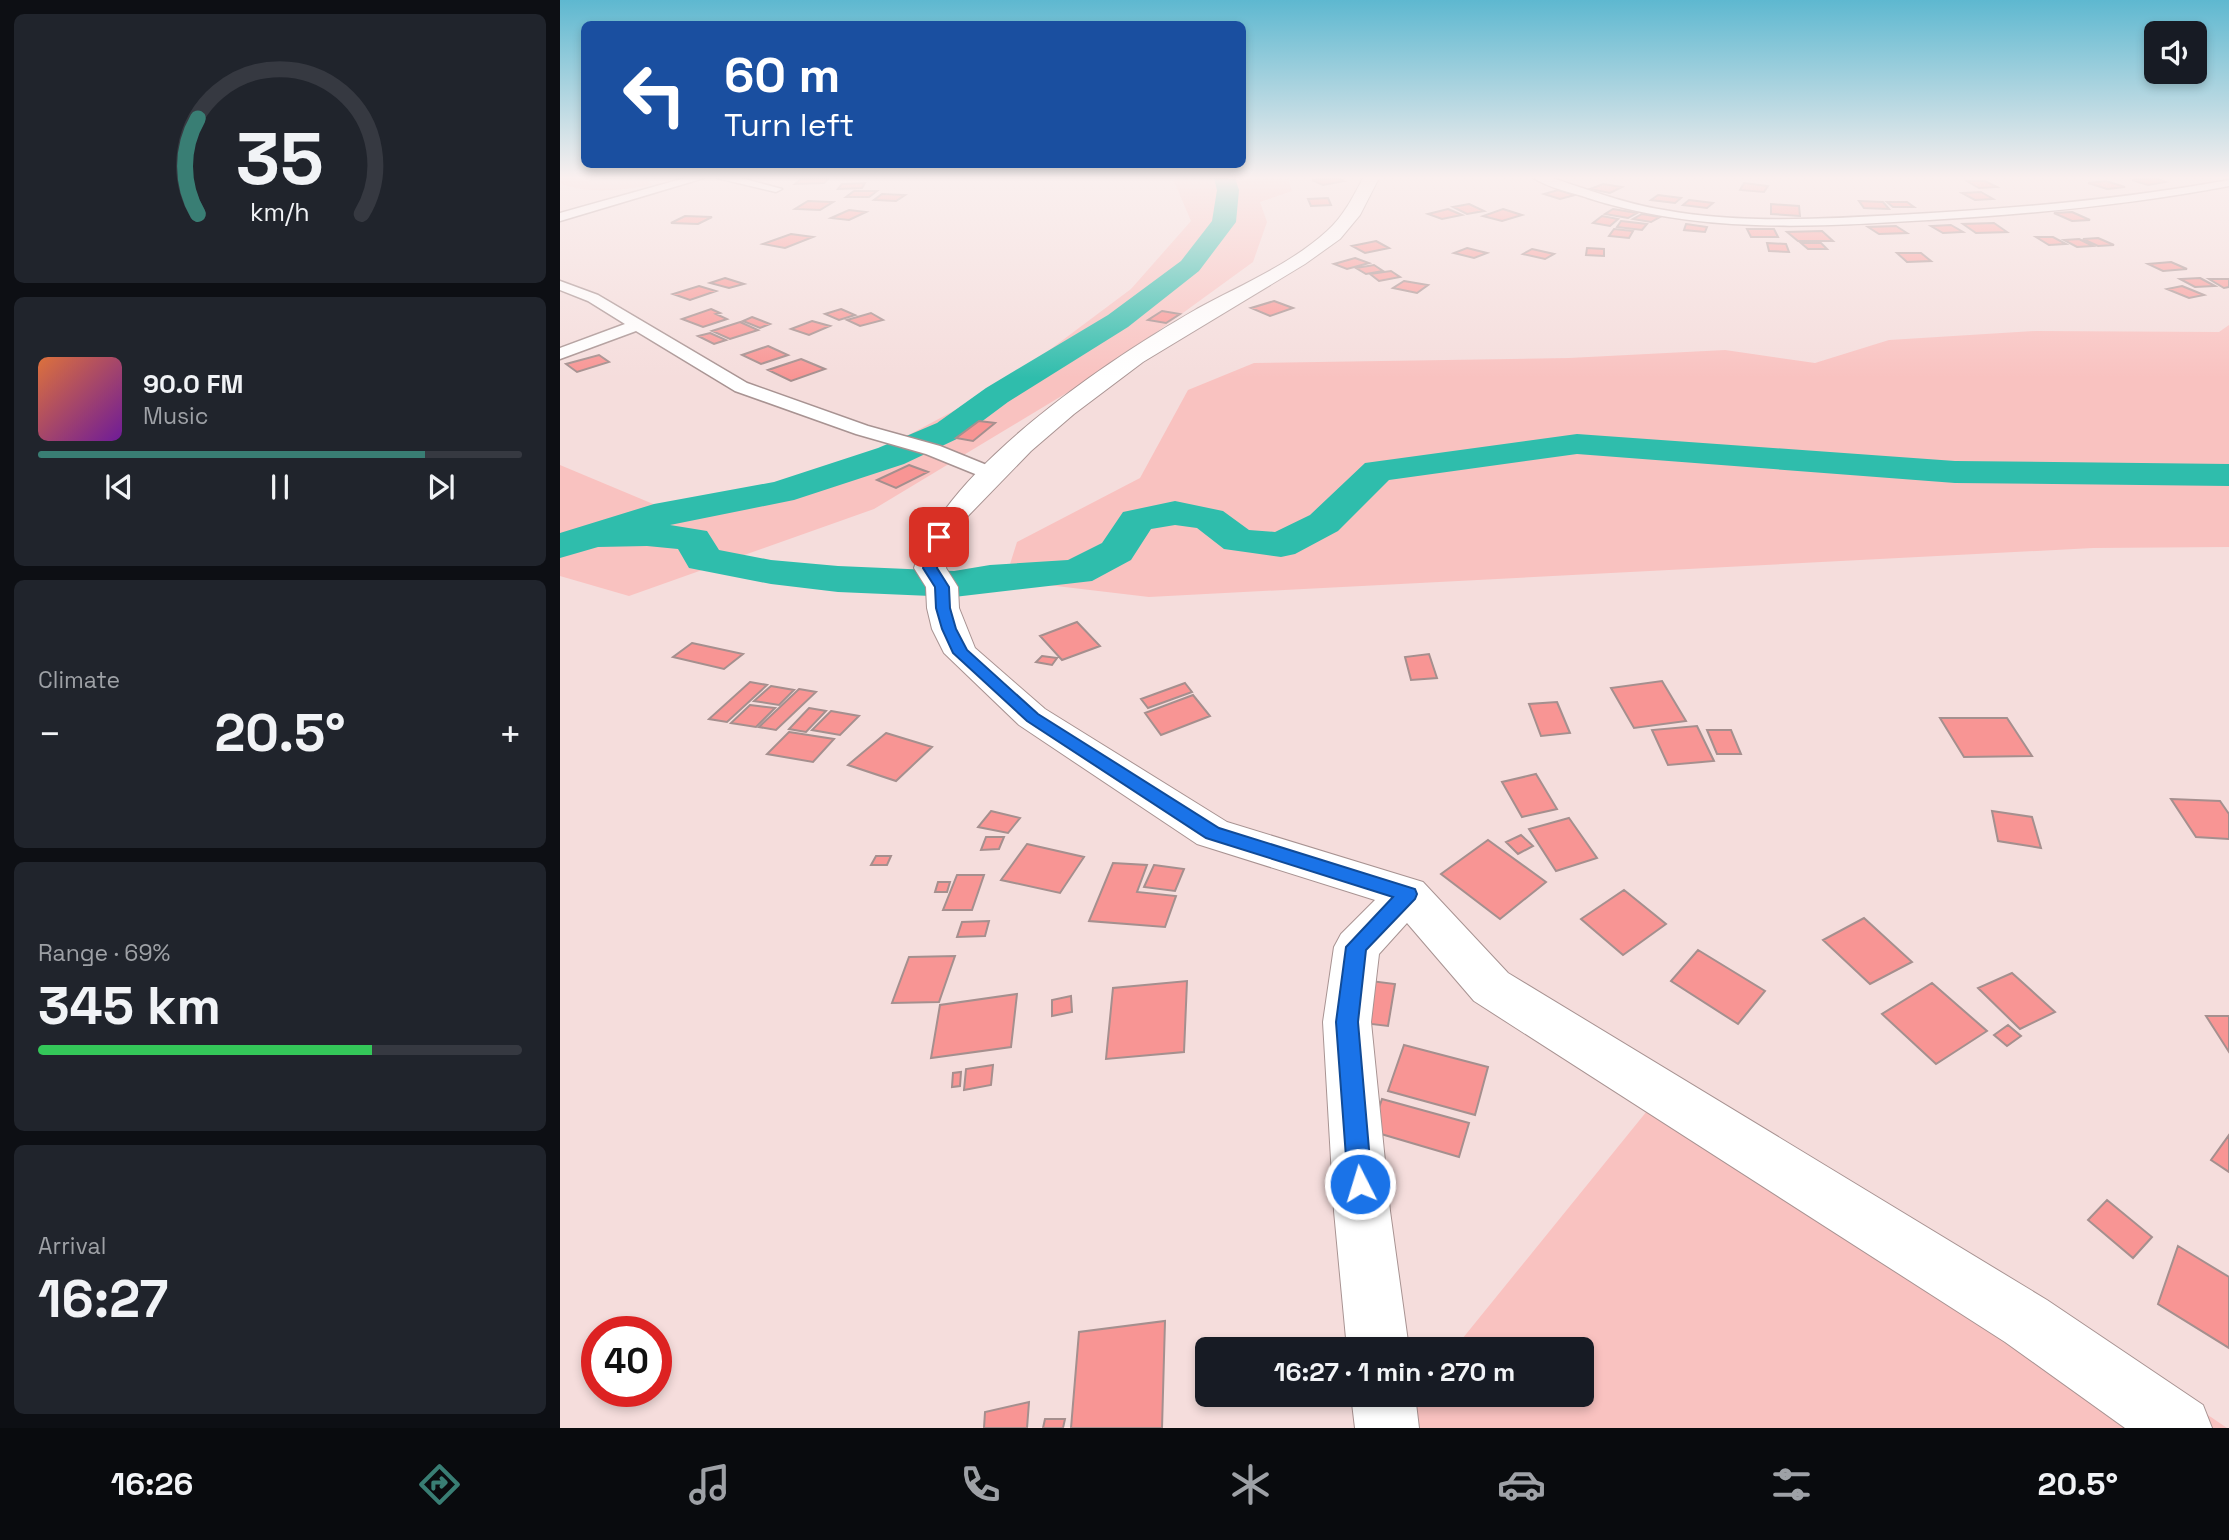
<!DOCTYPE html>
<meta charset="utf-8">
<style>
body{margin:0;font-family:"Space Grotesk",sans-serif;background:#20242c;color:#f1f3f6;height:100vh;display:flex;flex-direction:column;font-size:26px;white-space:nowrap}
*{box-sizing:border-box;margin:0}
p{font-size:23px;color:#9ea1a6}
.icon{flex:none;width:38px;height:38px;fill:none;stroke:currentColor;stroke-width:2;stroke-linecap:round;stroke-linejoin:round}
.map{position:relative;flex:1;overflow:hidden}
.details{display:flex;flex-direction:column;gap:14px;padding:14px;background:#0d0f14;width:560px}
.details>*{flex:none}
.guide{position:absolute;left:21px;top:21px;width:665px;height:147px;border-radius:10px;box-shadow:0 4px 10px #0003;background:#1a4fa0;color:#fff;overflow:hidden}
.buttons{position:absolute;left:1584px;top:21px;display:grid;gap:14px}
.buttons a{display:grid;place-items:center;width:63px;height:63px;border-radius:10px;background:#171b24;box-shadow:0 4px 10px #0003;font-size:35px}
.speed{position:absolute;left:21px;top:1316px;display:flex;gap:14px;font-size:35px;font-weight:700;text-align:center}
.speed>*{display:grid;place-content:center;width:91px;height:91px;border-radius:50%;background:#171b24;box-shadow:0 4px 10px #0003;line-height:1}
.speed .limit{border:10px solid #d22;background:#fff;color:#111}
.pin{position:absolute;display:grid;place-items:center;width:60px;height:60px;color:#fff;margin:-30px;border-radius:14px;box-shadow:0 4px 10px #0006}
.me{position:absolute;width:77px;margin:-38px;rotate:355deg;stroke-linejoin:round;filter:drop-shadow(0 0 5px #0008)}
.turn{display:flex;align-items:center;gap:24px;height:147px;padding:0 28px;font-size:32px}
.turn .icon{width:91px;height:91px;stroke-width:2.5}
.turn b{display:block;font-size:49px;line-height:60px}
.big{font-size:52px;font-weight:700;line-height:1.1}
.details .widget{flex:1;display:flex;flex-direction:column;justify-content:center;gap:10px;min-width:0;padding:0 24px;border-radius:10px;background:#20242c}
.details .dial{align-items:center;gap:0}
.dial svg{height:182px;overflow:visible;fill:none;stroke:#363941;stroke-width:7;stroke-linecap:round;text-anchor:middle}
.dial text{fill:#f1f3f6;stroke:none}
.song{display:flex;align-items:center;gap:21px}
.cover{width:84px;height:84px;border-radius:10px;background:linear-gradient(135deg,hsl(20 70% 55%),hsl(280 70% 35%))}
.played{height:7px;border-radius:4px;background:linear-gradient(90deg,#397e74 80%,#363941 80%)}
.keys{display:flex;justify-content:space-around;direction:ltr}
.heat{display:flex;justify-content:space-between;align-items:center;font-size:38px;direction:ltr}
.charge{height:10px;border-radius:5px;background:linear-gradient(90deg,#34c759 69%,#363941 0)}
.trip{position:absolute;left:635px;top:1337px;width:399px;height:70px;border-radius:10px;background:#171b24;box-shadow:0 4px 10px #0003;font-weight:700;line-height:70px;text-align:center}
.menu{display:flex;height:112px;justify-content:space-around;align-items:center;background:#090b0e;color:#9ea1a6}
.menu .icon{width:49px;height:49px}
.menu .on{color:#397e74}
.menu b{font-size:32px;color:#f1f3f6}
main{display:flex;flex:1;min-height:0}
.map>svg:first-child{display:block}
</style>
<main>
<section class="details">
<div class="widget dial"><svg viewBox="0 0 100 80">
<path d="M14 69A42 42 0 1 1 86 69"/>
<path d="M14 69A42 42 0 0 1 14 27" stroke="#397e74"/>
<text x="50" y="56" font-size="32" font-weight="700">35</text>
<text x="50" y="72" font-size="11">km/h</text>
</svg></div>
<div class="widget">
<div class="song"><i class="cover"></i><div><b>90.0 FM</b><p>Music</p></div></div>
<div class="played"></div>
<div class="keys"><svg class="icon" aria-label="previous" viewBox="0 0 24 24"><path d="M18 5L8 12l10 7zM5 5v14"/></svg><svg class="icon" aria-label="pause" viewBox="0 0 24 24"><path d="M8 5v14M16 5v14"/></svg><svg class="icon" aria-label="next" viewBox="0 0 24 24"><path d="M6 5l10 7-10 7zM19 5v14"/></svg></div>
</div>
<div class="widget"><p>Climate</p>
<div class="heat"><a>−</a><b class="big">20.5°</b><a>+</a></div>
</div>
<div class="widget"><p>Range · 69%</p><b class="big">345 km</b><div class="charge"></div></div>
<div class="widget"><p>Arrival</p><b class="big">16:27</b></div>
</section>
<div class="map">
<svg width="1669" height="1428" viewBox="0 0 1669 1428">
<rect width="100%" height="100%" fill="#f5dddc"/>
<!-- green -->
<path fill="#f9c2c0" d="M0,178L86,179L92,185C62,190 29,195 0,183Z
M613,179H728L732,191L700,202L707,222L693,262L543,371L314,509L69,596L0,576V465L98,506L257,484L444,384L571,289L631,221Z
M1669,325V547L1533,548L589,597L445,580L457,542L580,478L628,390L694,363L1009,358L1165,350L1255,363L1329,340L1475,331L1659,332Z
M1104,1090L1431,1267L1667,1428H829L856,1395H1022V1349H894Z"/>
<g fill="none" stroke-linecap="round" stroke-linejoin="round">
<!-- river -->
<path fill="#2fbdac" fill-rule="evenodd" d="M654,178H675L679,190L676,222L639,271L568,327L448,402L401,437L344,464L234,500L110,525L147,531L159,550L211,560L278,566L394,571L430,565L508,560L542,543L563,512L615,501L663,511L689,530L715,532L750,515L805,463L1017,434L1395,461L1669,464V486L1395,483L1017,454L829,480L778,531L735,554L721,557L664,549L637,528L615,525L591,529L571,560L532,581L394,597L278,592L211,584L129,568L118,549L87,546L38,547L0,558V533L94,504L214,482L318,448L377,423L426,388L548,315L621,261L652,221L657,190Z"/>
</g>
<!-- building -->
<path fill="#f89594" stroke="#a58f8e" stroke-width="2" d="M269,178L264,183L235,184L241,179Z
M778,178L784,181L763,185L752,180Z
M1595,178L1606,182L1588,185L1572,180Z
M1407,181H1425L1437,187L1419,188Z
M1546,181L1565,187L1547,189L1528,183Z
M305,183L302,188L278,189L282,184Z
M1184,183L1208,186L1204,192L1180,190Z
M1043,184L1062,187L1050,193L1030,189Z
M998,190L1015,195L1000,199L984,194Z
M294,191H317L309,197H286Z
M1421,192L1433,199L1415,200L1402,193Z
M322,194L345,195L336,201L314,200Z
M1098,195L1121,198L1115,203L1091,200Z
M768,198L771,205L751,206L748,199Z
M1129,200L1153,203L1147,208L1123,205Z
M248,201L273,202L260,210L235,209Z
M1299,201L1323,202L1329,209L1304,208Z
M1327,202H1347L1354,207H1333Z
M909,204L924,211L907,214L893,207Z
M1211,204L1239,206L1240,216L1211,214Z
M888,209L902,215L882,219L868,214Z
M943,209L962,215L942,221L923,216Z
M1053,209L1077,213L1068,218L1045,214Z
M289,210L306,212L289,220L271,218Z
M1512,212L1530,220L1512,221L1494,213Z
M1082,214L1100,217L1091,222L1073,219Z
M125,216L152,217L138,224L111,223Z
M1042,216L1058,219L1050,226L1033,223Z
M1061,221L1087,224L1082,230L1057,227Z
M1434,223L1447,232L1416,233L1403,224Z
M1126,224L1147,227L1145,232L1124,230Z
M1391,225L1403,232L1383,233L1371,226Z
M1336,226L1347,233L1319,234L1308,227Z
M1054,229L1073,231L1069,238L1049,236Z
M1187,229H1214L1218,237H1191Z
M1262,231L1273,241H1238L1227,232Z
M231,234L253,237L225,248L203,244Z
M1476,237H1493L1506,244L1489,245Z
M1538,238L1554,245L1538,246L1523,239Z
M1519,239L1533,246L1517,247L1504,240Z
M816,241L829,248L805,253L792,246Z
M1207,243L1226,244L1229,252L1209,251Z
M1241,243H1261L1267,249H1248Z
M907,248L927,253L914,258L894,253Z
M1027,248L1044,249V256L1026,255Z
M972,249L994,254L985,259L963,254Z
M1337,253H1361L1371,261L1347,262Z
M795,258L809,263L787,269L774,264Z
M1611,262L1627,269L1603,271L1588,264Z
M814,265L823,271L806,274L796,268Z
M831,271L840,277L819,281L810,274Z
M165,278L184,284L169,288L150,283Z
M1640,278L1655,286L1635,287L1620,279Z
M1649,279H1669V287L1664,288Z
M844,281L868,285L857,293L833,288Z
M139,286L156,291L130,300L113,294Z
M1622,286L1644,295L1629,298L1607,289Z
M714,301L733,308L710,316L691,308Z
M151,309L160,313L156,314L167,319L143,327L122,319Z
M281,309L295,315L279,320L265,314Z
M602,311L620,314L606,323L588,320Z
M311,313L323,320L300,326L287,320Z
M192,317L210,324L200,328L183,321Z
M252,321L270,326L249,335L231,329Z
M180,322L198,330L170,339L152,331Z
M150,333L166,340L154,344L138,336Z
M208,346L228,355L201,364L182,355Z
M39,355L49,362L17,372L6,364Z
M241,359L265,369L231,381L208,370Z
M419,421L435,423L413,441L396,438Z
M349,465L368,472L336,488L317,480Z
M517,622L540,646L502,660L480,636Z
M132,643L183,654L164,669L113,657Z
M869,654L877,678L851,680L845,657Z
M482,656L497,658L492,665L476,662Z
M1102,681L1126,721L1074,728L1051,688Z
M190,682L207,685L167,722L149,719Z
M625,683L632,692L588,708L581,699Z
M211,686L234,690L219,705L194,701Z
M239,689L256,692L216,730L199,727Z
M633,695L650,716L601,735L585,713Z
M997,702L1010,733L981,736L969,704Z
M190,705L215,708L196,727L171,723Z
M249,708L266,711L246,732L229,729Z
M271,711L299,716L280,735L252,730Z
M1380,718H1447L1472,756L1404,757Z
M1137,726L1154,761L1108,765L1092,730Z
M1147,730H1171L1181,754H1157Z
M229,732L274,739L253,762L207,754Z
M326,733L372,747L336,781L288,765Z
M976,774L997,809L962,817L942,782Z
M1611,799L1660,801L1669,814V839L1636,837Z
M431,811L460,818L448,833L418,827Z
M1432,811L1472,817L1481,848L1438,841Z
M1009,818L1037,858L996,871L969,829Z
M961,835L973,846L958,854L946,842Z
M426,837H444L439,849L421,850Z
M928,840L986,882L940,919L881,874Z
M467,844L524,857L500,893L441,880Z
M316,856H331L327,865H311Z
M553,863L587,865L577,892L616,896L605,927L529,921Z
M594,865L624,869L615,891L584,887Z
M397,875H424L412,910H383Z
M378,882H390L387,892H375Z
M1064,890L1106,924L1063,955L1021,919Z
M1304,918L1352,962L1310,984L1263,940Z
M429,921L425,936L397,937L402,922Z
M1138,950L1205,991L1178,1024L1111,981Z
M395,956L379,1002L332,1003L349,957Z
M1452,973L1495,1012L1460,1029L1418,988Z
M779,977L835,984L828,1026L769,1019Z
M627,981L624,1052L546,1059L553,988Z
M1372,983L1427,1031L1376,1064L1322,1014Z
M457,994L451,1047L371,1058L380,1005Z
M511,996L512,1012L492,1016V1000Z
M1646,1016H1669V1052Z
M1448,1025L1461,1036L1447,1046L1434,1035Z
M844,1045L928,1067L915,1115L828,1091Z
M433,1065L431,1085L404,1090L406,1069Z
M401,1072L400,1086L392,1087L393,1073Z
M822,1099L909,1123L899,1157L811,1131Z
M1669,1135V1172L1651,1160Z
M1547,1200L1592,1237L1573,1258L1528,1220Z
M1618,1246L1669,1277V1348L1598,1304Z
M605,1321L602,1428H511L519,1332Z
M469,1402L467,1428H424L425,1412Z
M485,1419H505L503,1428H483Z"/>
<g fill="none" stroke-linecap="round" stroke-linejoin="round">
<defs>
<path id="street" d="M125,178H144L0,221V213Z
M157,178H181L222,189L216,192Z
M974,178H992C1029,190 1066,204 1104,210C1181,224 1260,219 1337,215C1448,209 1559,200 1669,180V186C1570,205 1470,214 1369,220C1253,227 1140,234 1028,198C1011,192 988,188 974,178Z
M0,281L38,295L187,383L308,426L380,446L439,470L442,474L432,480L425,478L366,454L296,434L175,391L76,331L0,359V348L65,324L28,301L0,290Z"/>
<path id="secondary" d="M803,178H819L800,215L780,239L745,264L583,362L514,414L471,451L407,517L395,537L386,568L398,587L399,608L415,648L485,709L667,822L863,882L948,973L1487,1300L1643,1405L1652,1428H1565L1445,1342L914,1001L847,923L819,954L811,1022L830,1211L849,1349H787L774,1211L763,1022L774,947L781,934L815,900L637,844L459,725L384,653L372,629L367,608L366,587L354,568C383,470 548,360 635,310C678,286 730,265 767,231C783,217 793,197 803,178Z
M791,1395H855L859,1428H795Z"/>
</defs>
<!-- street casing -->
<use href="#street" stroke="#a89392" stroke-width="3"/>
<!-- secondary casing -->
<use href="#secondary" stroke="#a89392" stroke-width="2"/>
<!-- street -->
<use href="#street" fill="#fff" fill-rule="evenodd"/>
<!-- secondary -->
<use href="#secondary" fill="#fff" fill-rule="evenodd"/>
</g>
<!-- sky -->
<linearGradient id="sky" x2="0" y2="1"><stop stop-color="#5eb8d0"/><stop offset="0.47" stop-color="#faf0ef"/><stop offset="1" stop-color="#faf0ef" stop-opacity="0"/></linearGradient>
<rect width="1669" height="378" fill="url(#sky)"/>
<!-- route -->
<path fill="#1a73e8" stroke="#114b97" stroke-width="2" d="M379,533L385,537L377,568L389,587L390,608L396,629L407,650L478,714L659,828L855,889L857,894L855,899L806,950L798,1022L812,1184L809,1192L800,1196L792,1192L788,1184L776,1022L786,947L833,897L646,838L467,721L393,653L382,629L376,608L375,587L363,568L372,537Z"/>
</svg>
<div class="buttons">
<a><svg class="icon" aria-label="sound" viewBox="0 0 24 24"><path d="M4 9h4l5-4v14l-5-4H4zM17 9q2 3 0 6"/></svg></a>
</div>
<div class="speed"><div class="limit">40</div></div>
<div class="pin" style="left:379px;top:537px;background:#d93025"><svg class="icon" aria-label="arrive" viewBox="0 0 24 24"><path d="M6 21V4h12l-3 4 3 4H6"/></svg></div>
<svg class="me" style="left:800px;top:1184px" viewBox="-20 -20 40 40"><circle r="17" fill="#1a73e8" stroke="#fff" stroke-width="3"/><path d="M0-11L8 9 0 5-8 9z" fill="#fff"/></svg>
<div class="trip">16:27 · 1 min · 270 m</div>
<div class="guide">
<div class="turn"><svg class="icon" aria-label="left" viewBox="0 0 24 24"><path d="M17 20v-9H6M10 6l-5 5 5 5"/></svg><div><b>60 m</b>Turn left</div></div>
</div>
</div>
</main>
<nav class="menu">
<b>16:26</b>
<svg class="icon on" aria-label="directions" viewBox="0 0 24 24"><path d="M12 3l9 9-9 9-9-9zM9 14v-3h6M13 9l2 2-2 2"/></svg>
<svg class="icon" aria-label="music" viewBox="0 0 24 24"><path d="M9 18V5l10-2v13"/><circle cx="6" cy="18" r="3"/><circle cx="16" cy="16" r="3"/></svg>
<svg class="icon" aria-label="phone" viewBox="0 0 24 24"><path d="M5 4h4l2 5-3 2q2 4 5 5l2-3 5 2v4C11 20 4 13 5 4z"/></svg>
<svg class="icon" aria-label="climate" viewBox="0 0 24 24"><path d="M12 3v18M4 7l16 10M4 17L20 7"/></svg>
<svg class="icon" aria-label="car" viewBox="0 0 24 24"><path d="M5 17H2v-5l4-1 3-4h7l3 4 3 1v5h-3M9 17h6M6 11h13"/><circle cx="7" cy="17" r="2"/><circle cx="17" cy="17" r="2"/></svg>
<svg class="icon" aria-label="filters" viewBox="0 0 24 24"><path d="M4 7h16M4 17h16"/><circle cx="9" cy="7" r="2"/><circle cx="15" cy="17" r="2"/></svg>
<b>20.5°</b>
</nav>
